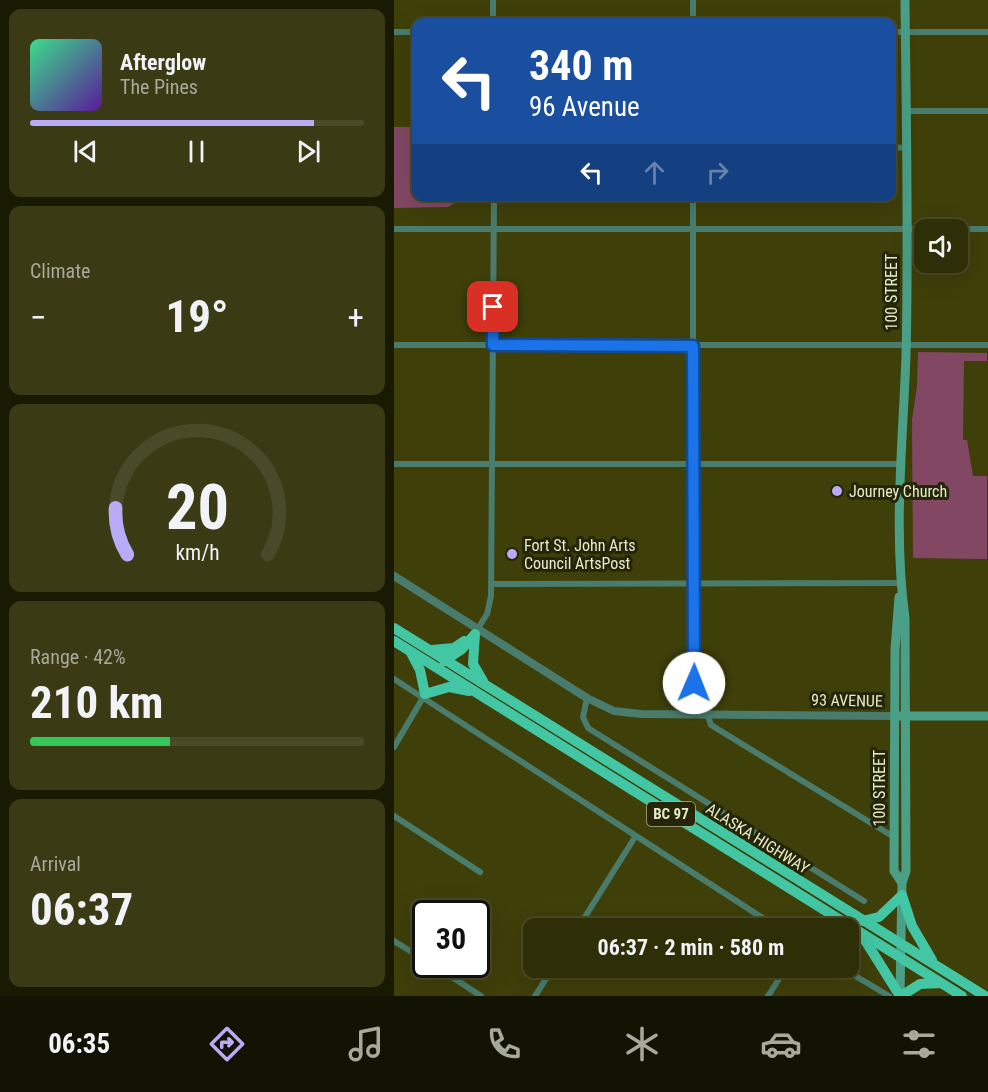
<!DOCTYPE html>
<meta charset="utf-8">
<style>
body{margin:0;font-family:"Roboto Condensed",sans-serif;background:#3a3b15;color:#f1f3f6;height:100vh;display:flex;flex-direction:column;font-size:22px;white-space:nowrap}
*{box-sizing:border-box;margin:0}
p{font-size:20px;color:#a7a99b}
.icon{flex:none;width:33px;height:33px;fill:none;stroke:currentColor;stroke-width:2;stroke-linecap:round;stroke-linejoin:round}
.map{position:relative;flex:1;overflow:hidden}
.side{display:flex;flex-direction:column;gap:9px;padding:9px;background:#191a04;width:394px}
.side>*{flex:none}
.hud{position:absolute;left:18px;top:18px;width:484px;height:183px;border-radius:12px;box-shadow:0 6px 24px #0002,0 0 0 2px #494a28;background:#1a4fa0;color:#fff;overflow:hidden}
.controls{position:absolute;left:520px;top:219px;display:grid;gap:12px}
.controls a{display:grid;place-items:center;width:54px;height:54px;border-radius:12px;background:#2e2f07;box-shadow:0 6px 24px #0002,0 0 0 2px #494a28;font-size:30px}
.speed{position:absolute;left:18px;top:900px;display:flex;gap:12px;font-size:30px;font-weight:700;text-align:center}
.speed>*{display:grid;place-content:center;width:78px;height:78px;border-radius:50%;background:#2e2f07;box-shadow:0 6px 24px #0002,0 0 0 2px #494a28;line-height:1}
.speed .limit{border:3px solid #111;border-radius:9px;background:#fff;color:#111}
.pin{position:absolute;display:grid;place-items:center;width:51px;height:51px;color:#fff;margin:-26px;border-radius:12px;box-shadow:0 3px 9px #0006}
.me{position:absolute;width:66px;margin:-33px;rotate:1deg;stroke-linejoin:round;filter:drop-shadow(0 0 4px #0008)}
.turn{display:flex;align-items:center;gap:21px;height:126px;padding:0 18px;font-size:27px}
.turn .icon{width:78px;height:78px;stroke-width:2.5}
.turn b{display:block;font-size:42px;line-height:51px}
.lanes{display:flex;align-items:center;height:57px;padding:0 18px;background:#0003;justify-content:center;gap:30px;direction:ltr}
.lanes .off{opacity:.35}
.big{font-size:45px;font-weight:700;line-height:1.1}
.side .card{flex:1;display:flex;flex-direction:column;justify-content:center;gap:9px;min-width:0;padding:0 21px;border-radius:12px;background:#3a3b15}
.side .dial{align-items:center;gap:0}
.dial svg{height:156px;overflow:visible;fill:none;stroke:#494a28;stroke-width:7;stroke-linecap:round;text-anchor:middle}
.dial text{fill:#f1f3f6;stroke:none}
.song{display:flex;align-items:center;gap:18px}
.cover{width:72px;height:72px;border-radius:9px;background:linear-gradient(135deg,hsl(150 70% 55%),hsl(270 70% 35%))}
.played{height:6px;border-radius:3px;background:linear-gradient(90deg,#b8abf7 85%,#494a28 85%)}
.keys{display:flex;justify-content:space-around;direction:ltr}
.heat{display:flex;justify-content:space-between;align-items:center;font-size:33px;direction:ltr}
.charge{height:9px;border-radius:4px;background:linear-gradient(90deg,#34c759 42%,#494a28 0)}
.trip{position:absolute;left:129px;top:918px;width:336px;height:60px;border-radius:12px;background:#2e2f07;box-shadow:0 6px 24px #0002,0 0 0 2px #494a28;font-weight:700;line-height:60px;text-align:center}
.dock{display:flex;height:96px;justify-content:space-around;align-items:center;background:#121303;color:#a7a99b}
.dock .icon{width:42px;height:42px}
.dock .selected{color:#b8abf7}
.dock b{font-size:27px;color:#f1f3f6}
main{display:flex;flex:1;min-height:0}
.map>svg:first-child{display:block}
</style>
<main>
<section class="side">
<div class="card">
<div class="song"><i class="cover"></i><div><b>Afterglow</b><p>The Pines</p></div></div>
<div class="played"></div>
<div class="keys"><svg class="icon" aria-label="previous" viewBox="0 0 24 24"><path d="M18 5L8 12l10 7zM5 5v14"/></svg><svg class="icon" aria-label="pause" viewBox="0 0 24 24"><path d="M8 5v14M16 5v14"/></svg><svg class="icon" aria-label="next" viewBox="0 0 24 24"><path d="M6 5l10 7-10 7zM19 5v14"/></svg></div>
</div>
<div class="card"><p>Climate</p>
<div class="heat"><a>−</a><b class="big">19°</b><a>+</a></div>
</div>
<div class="card dial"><svg viewBox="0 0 100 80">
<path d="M14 69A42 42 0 1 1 86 69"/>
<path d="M14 69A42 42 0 0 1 8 45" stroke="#b8abf7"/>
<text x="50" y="56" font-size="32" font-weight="700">20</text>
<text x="50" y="72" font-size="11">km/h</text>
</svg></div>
<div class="card"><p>Range · 42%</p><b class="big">210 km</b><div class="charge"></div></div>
<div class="card"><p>Arrival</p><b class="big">06:37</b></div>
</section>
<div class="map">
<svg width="594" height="996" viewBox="0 0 594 996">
<rect width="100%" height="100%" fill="#3e3f09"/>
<!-- green -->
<path fill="#824863" d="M0,127H22V196L70,197L54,207L0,208Z
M524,352L593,353V361H570L569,440H573L579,476H593V559L519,558L518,420L523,386Z"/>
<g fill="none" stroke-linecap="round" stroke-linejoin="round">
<!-- minor -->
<path stroke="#497c6c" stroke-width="6" d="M99,0V22
M299,0V22
M0,32H22
M498,32H594
M511,111H594
M498,147L511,148
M299,196V713
M0,229H594
M0,345H594
M0,464H506
M98,584L506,583
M83,630L93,614L97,596L100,196
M0,679L384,928
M193,698L189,717L194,728L470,901
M313,713L317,725L500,837
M0,747L30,696
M0,816L86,872
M184,928L241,837
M0,941L32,961
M38,964L87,996
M448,968L495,996
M141,996L159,968
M374,996L392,968"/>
<!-- tertiary -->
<path stroke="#497c6c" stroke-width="8" d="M0,576L193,698L220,711L247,714L500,716"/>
<!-- secondary -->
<path stroke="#4a9f86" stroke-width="9" d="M505,597L501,649L500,871L508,883
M506,716H594
M506,996L508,883L512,871L511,618C499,531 509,442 512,355C515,237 512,118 511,0"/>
<!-- trunk -->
<path stroke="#42c6a3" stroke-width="10" d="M0,628L591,996
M81,634L79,664L89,681
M0,641L568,996
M38,650L60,648L70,641
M17,653L26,670L31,694
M50,661L68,649L81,634
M31,694L55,687L75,691
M468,921L485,917L508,895L518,926L538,960
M469,937L506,996
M507,996L526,984L546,983"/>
</g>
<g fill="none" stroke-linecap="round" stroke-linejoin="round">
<defs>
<path id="route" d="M99,307V345L299,346L300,683"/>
</defs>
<!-- route casing -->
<use href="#route" stroke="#114b97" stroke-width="15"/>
<!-- route -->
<use href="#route" stroke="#1a73e8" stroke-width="10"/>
</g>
<!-- markers -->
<g fill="#b8abf7" stroke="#242509" stroke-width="2">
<circle cx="443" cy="491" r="6"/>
<circle cx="118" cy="554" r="6"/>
</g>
<g text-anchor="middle" stroke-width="6" stroke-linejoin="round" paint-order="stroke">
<!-- shield labels -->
<rect fill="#242509" stroke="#adb08f" stroke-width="1.5" x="253" y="802" width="48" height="24" rx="4.5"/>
<g font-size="15" font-weight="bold" fill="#e8ebc9">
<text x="277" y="819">BC 97</text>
</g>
<!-- street labels -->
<g font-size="16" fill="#e8ebc9" stroke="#242509">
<text transform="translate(497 292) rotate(-90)" y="6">100 STREET</text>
<text transform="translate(453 700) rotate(1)" y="6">93 AVENUE</text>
<text transform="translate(485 788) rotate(-90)" y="6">100 STREET</text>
<text transform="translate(364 838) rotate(32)" y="6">ALASKA HIGHWAY</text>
</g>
<!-- poi labels -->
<g font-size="16" fill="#e8ebc9" stroke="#242509" text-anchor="start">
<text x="455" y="497">Journey Church</text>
<text x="130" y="551">Fort St. John Arts<tspan x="130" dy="18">Council ArtsPost</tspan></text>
</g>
</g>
</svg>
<div class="controls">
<a><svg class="icon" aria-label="sound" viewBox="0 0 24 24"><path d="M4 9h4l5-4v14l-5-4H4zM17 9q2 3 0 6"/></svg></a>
</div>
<div class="speed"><div class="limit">30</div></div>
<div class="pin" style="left:99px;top:307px;background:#d93025"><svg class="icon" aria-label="arrive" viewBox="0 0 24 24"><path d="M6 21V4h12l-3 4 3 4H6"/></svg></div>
<svg class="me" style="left:300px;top:683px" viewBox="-20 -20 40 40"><circle r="19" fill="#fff"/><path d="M0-13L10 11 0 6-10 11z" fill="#1a73e8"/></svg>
<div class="trip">06:37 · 2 min · 580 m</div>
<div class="hud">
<div class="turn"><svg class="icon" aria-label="left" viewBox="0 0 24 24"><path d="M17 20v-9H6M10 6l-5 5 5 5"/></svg><div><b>340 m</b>96 Avenue</div></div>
<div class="lanes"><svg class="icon" aria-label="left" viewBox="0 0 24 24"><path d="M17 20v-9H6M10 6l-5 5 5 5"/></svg><svg class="icon off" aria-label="ahead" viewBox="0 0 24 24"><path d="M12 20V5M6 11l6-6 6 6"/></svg><svg class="icon off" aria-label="right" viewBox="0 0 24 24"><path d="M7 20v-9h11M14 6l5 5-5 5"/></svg></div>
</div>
</div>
</main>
<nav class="dock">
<b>06:35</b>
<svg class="icon selected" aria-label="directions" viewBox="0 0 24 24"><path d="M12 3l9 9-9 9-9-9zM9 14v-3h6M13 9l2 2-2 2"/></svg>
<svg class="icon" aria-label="music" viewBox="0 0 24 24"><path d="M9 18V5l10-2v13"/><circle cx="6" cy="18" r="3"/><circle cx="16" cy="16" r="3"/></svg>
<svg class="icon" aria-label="phone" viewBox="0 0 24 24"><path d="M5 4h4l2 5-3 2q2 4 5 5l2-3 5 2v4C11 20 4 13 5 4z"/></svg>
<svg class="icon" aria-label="climate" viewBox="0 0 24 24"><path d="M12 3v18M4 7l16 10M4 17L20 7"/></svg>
<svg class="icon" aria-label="car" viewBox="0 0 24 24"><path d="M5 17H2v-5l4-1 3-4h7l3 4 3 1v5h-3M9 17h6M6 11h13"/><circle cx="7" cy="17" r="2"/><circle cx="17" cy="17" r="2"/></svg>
<svg class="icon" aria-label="filters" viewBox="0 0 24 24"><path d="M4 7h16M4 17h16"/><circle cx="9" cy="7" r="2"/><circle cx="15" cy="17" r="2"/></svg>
</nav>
